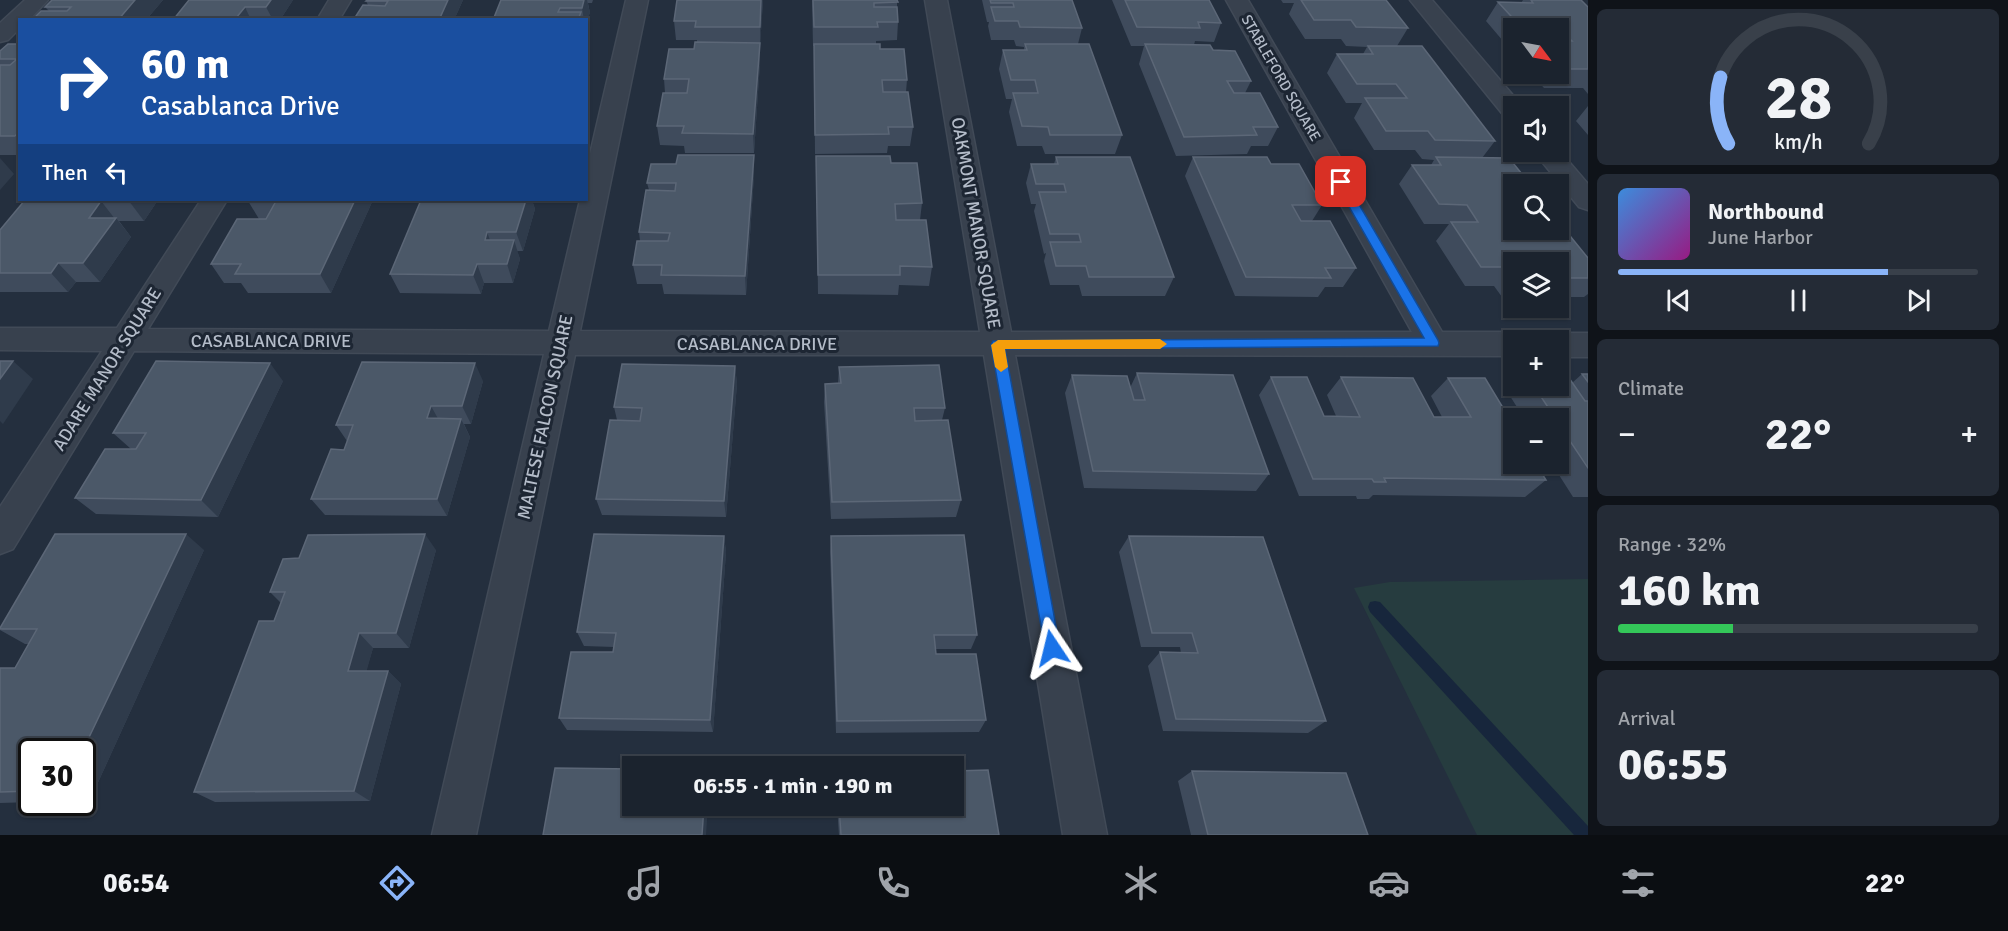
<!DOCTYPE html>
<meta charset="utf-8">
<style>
body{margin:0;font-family:Signika,sans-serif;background:#242b36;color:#f1f3f6;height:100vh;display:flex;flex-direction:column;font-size:22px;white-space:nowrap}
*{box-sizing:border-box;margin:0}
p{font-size:20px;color:#a0a4aa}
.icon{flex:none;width:33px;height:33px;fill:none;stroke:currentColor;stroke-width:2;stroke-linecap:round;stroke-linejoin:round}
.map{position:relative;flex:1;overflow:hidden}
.panel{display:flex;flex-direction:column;gap:9px;padding:9px;background:#0f1319;width:420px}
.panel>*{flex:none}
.top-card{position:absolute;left:18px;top:18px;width:570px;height:183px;border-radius:0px;box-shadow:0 2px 4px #0004,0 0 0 2px #39404a;background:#1a4fa0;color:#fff;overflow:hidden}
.needle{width:39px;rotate:122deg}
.controls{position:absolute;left:1503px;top:18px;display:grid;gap:12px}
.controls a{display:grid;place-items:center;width:66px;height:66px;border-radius:0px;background:#1b232e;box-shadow:0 2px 4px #0004,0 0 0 2px #39404a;font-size:30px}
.speed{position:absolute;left:18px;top:738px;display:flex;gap:12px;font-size:30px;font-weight:700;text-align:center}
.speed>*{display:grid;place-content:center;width:78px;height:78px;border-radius:50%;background:#1b232e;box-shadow:0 2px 4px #0004,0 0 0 2px #39404a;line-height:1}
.speed .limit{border:3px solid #111;border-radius:9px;background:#fff;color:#111}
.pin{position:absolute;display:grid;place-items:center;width:51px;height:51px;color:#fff;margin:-26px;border-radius:12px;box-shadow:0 3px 9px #0006}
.me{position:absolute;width:66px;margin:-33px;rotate:350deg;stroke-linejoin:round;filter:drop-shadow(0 0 4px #0008)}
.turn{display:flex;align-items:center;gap:21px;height:126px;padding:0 24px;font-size:27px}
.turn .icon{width:78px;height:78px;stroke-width:2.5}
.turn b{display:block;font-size:42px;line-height:51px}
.then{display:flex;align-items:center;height:57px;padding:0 24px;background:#0003;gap:12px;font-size:22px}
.big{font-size:45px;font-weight:700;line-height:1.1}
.panel .widget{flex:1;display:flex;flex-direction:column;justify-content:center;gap:9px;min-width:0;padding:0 21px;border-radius:9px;background:#242b36}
.panel .dial{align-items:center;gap:0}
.dial svg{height:156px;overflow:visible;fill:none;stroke:#39404a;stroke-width:7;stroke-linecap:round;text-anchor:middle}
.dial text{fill:#f1f3f6;stroke:none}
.song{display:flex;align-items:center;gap:18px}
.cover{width:72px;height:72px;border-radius:9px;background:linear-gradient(135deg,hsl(210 70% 55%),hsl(310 70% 35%))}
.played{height:6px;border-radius:3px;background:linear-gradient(90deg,#8ab4f8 75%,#39404a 75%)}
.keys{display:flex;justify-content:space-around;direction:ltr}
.heat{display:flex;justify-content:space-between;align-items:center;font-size:33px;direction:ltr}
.charge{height:9px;border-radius:4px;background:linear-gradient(90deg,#34c759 32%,#39404a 0)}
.trip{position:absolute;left:622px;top:756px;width:342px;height:60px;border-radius:0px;background:#1b232e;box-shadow:0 2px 4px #0004,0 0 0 2px #39404a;font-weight:700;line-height:60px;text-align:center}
.menu{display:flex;height:96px;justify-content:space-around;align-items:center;background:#0b0e12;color:#a0a4aa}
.menu .icon{width:42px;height:42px}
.menu .active{color:#8ab4f8}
.menu b{font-size:27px;color:#f1f3f6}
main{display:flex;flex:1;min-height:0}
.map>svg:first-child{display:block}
</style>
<main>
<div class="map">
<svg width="1588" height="835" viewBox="0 0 1588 835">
<rect width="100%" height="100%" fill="#242f3e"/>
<!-- green -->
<path fill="#263c3f" d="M1588,579V835H1477L1354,588L1390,582Z"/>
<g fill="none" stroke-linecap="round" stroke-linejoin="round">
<!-- stream -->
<path fill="#17263c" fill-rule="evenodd" d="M1375,601L1380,602L1588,826V835H1574L1370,612L1368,607L1370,602Z"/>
<defs>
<path id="minor" d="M25,0H48L29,20H20V28L8,40L0,42V23Z
M329,0H351L339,20H317Z
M626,0H648L580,331L980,332L925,0H947L1011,332H1412L1226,0H1248L1442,332H1514L1525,336L1528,340H1514V356L1015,355L1107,835H1063L984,355H575L476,835H432L544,354L134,351L13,549L0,554V507L102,351L0,350V328H117L201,200H227L148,329L549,331L580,200H586V171Z
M1410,0H1432L1522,106H1514V119L1505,117Z
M1558,149L1588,184V210L1579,207L1534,152H1558Z
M1558,333H1588V357H1558V340H1545L1547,337Z"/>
</defs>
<!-- minor casing -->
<use href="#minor" stroke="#414a57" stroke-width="3"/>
<!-- minor -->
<use href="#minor" fill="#38414e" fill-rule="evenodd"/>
</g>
<!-- wall -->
<path fill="#3f4b5c" d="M163,0L146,20H32L49,11L45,7Z
M189,0H293L280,20H173Z
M463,0L454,20L354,19L368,5L366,1Z
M501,0H593L592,3H588L590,13L586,20H493Z
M677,0H763L760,46V62L754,153H685L684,146L660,145L657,126L665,93L664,79L694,49L697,42V40H676L674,21Z
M812,0H897V10L898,22L897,40L876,41V44L907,80L906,92L913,127L910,146H888L887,153L815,154L814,46H813Z
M982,0H1072L1082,28L1078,44L1122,135L1115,154H1045L1042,146H1017L1009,112L1012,99H1006L999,69L1003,50H1024V47L1016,46L1014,40H991L988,26L989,22H987Z
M1112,0H1209L1221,23L1214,42L1195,41L1194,45L1213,50L1251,81L1245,93L1278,127L1268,146H1251L1247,154L1176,156L1139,64L1144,46H1131Z
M1281,0H1386L1408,28L1397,46L1495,141L1482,158L1588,258V294L1584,297H1558V262H1514V297H1502L1494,286H1465L1436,241L1449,224H1424L1399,184L1412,165H1431L1434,160L1422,159L1415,150H1374L1354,118L1362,103H1346L1327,73L1337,54H1363L1367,47L1346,46L1341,39H1305L1289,14L1294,3H1283Z
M1523,0H1581L1588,7V94L1583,88H1544L1531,74H1558V28H1514V48H1509L1486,21L1498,2L1521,3Z
M20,44V155H0V51Z
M1588,106V135L1576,121Z
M816,156L891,163L922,203L920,220L932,267L929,286L899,285L898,295L818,294Z
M1056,157L1174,277L1165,296H1082L1079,285H1050L1044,261L1046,253L1044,254L1034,211L1036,204H1031L1026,183L1031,164H1054Z
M1193,157L1271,164L1322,205L1312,221L1356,268L1343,287H1325L1318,297L1235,296L1185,176Z
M754,175L746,295L664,294L662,284H637L633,265L640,241L639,232L649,190L647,183Z
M25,200H158L144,221H119L131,237L100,282H76L68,292H0V230Z
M373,200L331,293H248L241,283H224L211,264L259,219L248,201Z
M421,200H536L535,203H533L535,209L523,251H517L520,259L513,283H484L481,294L400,293L390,274Z
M735,366L737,384L726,517L602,515L596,499L617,420L614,407Z
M839,367L945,408L942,420L961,500L956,517L831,519L824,402L825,384L838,383Z
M1137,373L1269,474L1256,491L1084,488L1065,393L1072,375L1130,388Z
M1582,374H1588V497H1573L1552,464H1558V418H1524L1508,393L1516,386H1558L1572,383Z
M1271,377L1324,416H1336L1327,395L1341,377L1434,417H1442L1431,396L1448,378L1546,480L1525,497L1373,495L1369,499H1357L1356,496H1299L1259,395Z
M283,381L218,517L96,514L75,498L131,449L113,433Z
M483,381L471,424H464L470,437L447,516L325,515L311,499L344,450L347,441L336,425Z
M724,536L726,552L713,732L567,730L559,718L613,652L614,647L584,646L577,632Z
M831,536L977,635L971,649H936V654L986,720L979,732L836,733L830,552Z
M1129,536L1326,721L1308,733L1163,731L1148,666L1160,652L1181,653L1180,647H1141L1119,552Z
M204,550L90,800L82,801V752H32V802L0,803V668H15L29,644H25L0,630Z
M436,550L409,648H373L366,671H388L401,684L370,801L215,802L194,792L274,621L281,603L270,592L299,558Z
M1192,771L1368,835H1191L1178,781Z
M837,806H954L999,835H839Z"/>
<!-- shaded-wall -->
<path fill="#2f3b4b" d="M135,0H163L146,20H118Z
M271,0H293L280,20H273L266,7Z
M448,0H463L454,20H439Z
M584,0H587L590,13L586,24V20H584L582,8Z
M761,0H763L760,46V27Z
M245,7L251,20L236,18Z
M760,43V62L754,153L753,134Z
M20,131V141L15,136Z
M754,155V175L746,295L745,276Z
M0,158L14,174L0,190Z
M130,200H158L144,221L129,201Z
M355,200H373L331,293L320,274Z
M526,200H532L535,209L523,251L516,232Z
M101,201L115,219L116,218L131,237L100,282L83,263L89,218Z
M487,232L494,251L485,240Z
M514,240L520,259L513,283L507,264Z
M58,263L76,282L68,292L51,273Z
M477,264L484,283L481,294L473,275Z
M13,361L33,379L3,424L0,421V379Z
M270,363L283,381L218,517L201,500Z
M475,363L483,381L471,424L462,406Z
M735,366L737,384L726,517L724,501Z
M431,406L441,424L427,418Z
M461,419L470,437L447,516L437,499Z
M186,534L204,550L90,800L82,798V752Z
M425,534L436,550L409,648L396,633Z
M724,536L726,552L713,732L710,720Z
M359,633L373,648L363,684L348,671Z
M388,671L401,684L370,801L354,791Z
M704,806H708L706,835H702Z"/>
<!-- building -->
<path fill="#4b5868" stroke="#5c6777" stroke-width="1.5" d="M52,0H135L118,20H32L41,11H67L71,7H45Z
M189,0H271L266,7H245L236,18H260L259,20H173Z
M367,0H448L439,20L354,19L363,5L385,6L388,1H366Z
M501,0H584L582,8H560L558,12H581L578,20H493Z
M677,0H761L760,27H695L696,21H674Z
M813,0H897L898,2L874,3V7H897L898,22H877L878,27H814Z
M990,0H1072L1082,28L1020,27L1018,21H995L991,7H1014L1013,3H991Z
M1125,0H1209L1221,23L1198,22L1200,28L1137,27Z
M1301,0H1386L1408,28L1356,27L1351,20H1314Z
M1531,0H1581L1588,7V69H1559L1558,41H1572L1558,28H1522L1498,2L1533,3Z
M695,42L760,43L753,134L682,133L684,126H657L663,93H687L689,79H664L669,49H694Z
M8,44H20V131L15,136H0V65H10L17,59H0V51Z
M814,44H880V49H904L907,80H882L883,92H908L913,127H888L889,134L815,135Z
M1025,44H1089L1122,135H1050L1048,127L1022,126L1013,93H1038L1035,80H1011L1003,50H1027Z
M1145,44L1210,45L1213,50L1235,51L1251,81H1227L1234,93H1260L1278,127H1253L1257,135L1184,137Z
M1368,46H1422L1495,141L1435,140L1428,131H1386L1365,98H1407L1396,84H1357L1337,54H1373Z
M678,155H754L745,276L661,275L662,265H633L637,241H668L670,233L639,232L646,190L675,191L676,183H647L651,164H676Z
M816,156H890L891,163H917L922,203L895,204L896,220H926L932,267L900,266V275H818Z
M1056,157H1130L1174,277H1089L1086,266H1056L1050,242H1081L1079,234H1050L1039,192H1066L1064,184H1036L1031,164H1058Z
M1193,157H1267L1271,164H1299L1322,205H1292L1301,221H1330L1356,268H1325L1331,278L1246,277Z
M1436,157L1509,158L1530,184H1514V230H1558V221L1588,258V278H1558V262H1514V271L1511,267H1481L1451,222H1478L1467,205L1439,204L1412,165H1441Z
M25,200H130L129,201H101L89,218H116L83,263H58L51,273H0V230Z
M248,200H355L320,274H235L241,264H211L237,219H266L276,201H248Z
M421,200H526L516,232H487L485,240H514L507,264H477L473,275L390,274Z
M0,361H13L0,379Z
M156,361L270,363L201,500L75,498L105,449H136L146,433H113Z
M362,362L475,363L462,406H431L427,418L461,419L437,499H311L331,449L344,450L353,425H336Z
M622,364L735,366L724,501L596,499L610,420L640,421L642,408L614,407Z
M939,365L945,408H914L915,421L948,420L961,500L832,502L825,384L841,383L839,367Z
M1137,373L1233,375L1269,474L1093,471L1072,375L1127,376L1134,400H1145Z
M1582,374H1588V382Z
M1558,375H1567L1585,401H1588V468L1558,423V418H1555L1534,386H1558Z
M1271,377H1307L1324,416L1360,417L1341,377L1413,378L1434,417H1471L1448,378H1485L1514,426V464H1536L1546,480L1384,478L1386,482H1374L1372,479H1313Z
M55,534H186L82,752H32V791L0,792V668H15L37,629H0V628Z
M425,534L396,633H359L348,671H388L354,791L194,792L259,621H274L285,592H270L283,559L299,558L308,535Z
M594,534L724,536L710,720L559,718L571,652H613L616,633L577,632Z
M964,535L977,635H934L936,654H976L986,720L837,721L831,536Z
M1129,536L1263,537L1326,721L1176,719L1160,652L1198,653L1192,633H1152Z
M555,768L633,769V806H704L702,835H543Z
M988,770L999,835H841L839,806H954V771Z
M1192,771L1346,773L1368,835H1208Z"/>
<!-- route -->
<path fill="#1a73e8" stroke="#114b97" stroke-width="1.5" d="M1341,178L1346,182L1438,340L1439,343L1438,346L1005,349L1060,648L1058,654L1052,656L1046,654L991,345L993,341L1424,338L1335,182Z"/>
<!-- slow -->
<path fill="#f59e0b" d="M1160,339L1167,344L1160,349H1005L1008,367L1001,372L995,367L991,345L998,340Z"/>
<g text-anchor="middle" stroke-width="6" stroke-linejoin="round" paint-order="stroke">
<!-- far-street labels -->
<g font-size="15" fill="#b4bcc9" stroke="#1d2633">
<text transform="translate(1281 78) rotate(60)" y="5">STABLEFORD SQUARE</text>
</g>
<!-- street labels -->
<g font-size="18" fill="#b4bcc9" stroke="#1d2633">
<text transform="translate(976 223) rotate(80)" y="6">OAKMONT MANOR SQUARE</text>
<text x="271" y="347">CASABLANCA DRIVE</text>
<text x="757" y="350">CASABLANCA DRIVE</text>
<text transform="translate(107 369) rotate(-58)" y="6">ADARE MANOR SQUARE</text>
<text transform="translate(545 417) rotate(-78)" y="6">MALTESE FALCON SQUARE</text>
</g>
</g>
</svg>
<div class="controls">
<a><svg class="needle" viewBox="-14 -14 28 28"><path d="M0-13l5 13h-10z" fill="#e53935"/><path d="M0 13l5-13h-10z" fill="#a0a4aa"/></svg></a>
<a><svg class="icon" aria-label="sound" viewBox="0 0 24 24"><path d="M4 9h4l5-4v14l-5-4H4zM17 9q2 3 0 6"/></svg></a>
<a><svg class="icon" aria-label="search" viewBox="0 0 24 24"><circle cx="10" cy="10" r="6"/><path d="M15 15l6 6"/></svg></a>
<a><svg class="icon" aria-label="layers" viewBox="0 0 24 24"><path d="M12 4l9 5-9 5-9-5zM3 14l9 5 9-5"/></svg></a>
<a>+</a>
<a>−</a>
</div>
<div class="speed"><div class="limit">30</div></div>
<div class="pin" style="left:1341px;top:182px;background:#d93025"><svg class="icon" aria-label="arrive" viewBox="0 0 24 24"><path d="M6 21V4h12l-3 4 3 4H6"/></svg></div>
<svg class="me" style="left:1052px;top:648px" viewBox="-20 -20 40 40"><path d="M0-17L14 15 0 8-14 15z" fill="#1a73e8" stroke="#fff" stroke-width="4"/></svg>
<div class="trip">06:55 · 1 min · 190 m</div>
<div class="top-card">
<div class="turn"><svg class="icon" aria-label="right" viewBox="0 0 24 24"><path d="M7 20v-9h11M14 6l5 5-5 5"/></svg><div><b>60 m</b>Casablanca Drive</div></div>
<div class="then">Then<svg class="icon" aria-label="left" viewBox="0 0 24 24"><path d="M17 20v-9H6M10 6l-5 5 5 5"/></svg></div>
</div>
</div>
<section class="panel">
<div class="widget dial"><svg viewBox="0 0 100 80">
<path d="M14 69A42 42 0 1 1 86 69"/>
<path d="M14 69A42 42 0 0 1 10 35" stroke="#8ab4f8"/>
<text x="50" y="56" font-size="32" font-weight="700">28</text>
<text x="50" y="72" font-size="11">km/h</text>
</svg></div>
<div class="widget">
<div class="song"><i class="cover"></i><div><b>Northbound</b><p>June Harbor</p></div></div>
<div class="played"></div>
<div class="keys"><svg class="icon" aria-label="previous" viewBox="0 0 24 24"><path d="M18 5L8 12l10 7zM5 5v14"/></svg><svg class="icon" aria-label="pause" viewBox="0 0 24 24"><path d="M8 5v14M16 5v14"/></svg><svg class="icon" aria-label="next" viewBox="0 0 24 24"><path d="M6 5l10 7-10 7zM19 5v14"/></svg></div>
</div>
<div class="widget"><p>Climate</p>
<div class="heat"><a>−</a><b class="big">22°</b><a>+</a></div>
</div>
<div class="widget"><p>Range · 32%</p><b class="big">160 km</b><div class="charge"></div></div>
<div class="widget"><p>Arrival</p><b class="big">06:55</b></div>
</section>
</main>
<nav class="menu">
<b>06:54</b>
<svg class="icon active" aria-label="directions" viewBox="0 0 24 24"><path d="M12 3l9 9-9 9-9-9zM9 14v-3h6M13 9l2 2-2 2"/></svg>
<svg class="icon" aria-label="music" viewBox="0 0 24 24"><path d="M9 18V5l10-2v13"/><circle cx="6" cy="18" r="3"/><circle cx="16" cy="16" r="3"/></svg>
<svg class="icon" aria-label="phone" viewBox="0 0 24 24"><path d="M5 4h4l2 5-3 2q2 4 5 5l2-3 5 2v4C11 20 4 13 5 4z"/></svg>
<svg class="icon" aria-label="climate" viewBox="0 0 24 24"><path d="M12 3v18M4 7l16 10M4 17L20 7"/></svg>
<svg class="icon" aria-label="car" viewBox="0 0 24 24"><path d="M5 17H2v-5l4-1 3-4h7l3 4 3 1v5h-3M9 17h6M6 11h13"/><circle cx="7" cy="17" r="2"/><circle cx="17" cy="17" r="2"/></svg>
<svg class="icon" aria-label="filters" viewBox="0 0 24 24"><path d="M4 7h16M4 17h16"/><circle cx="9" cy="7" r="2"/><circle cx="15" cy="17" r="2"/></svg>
<b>22°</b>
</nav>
